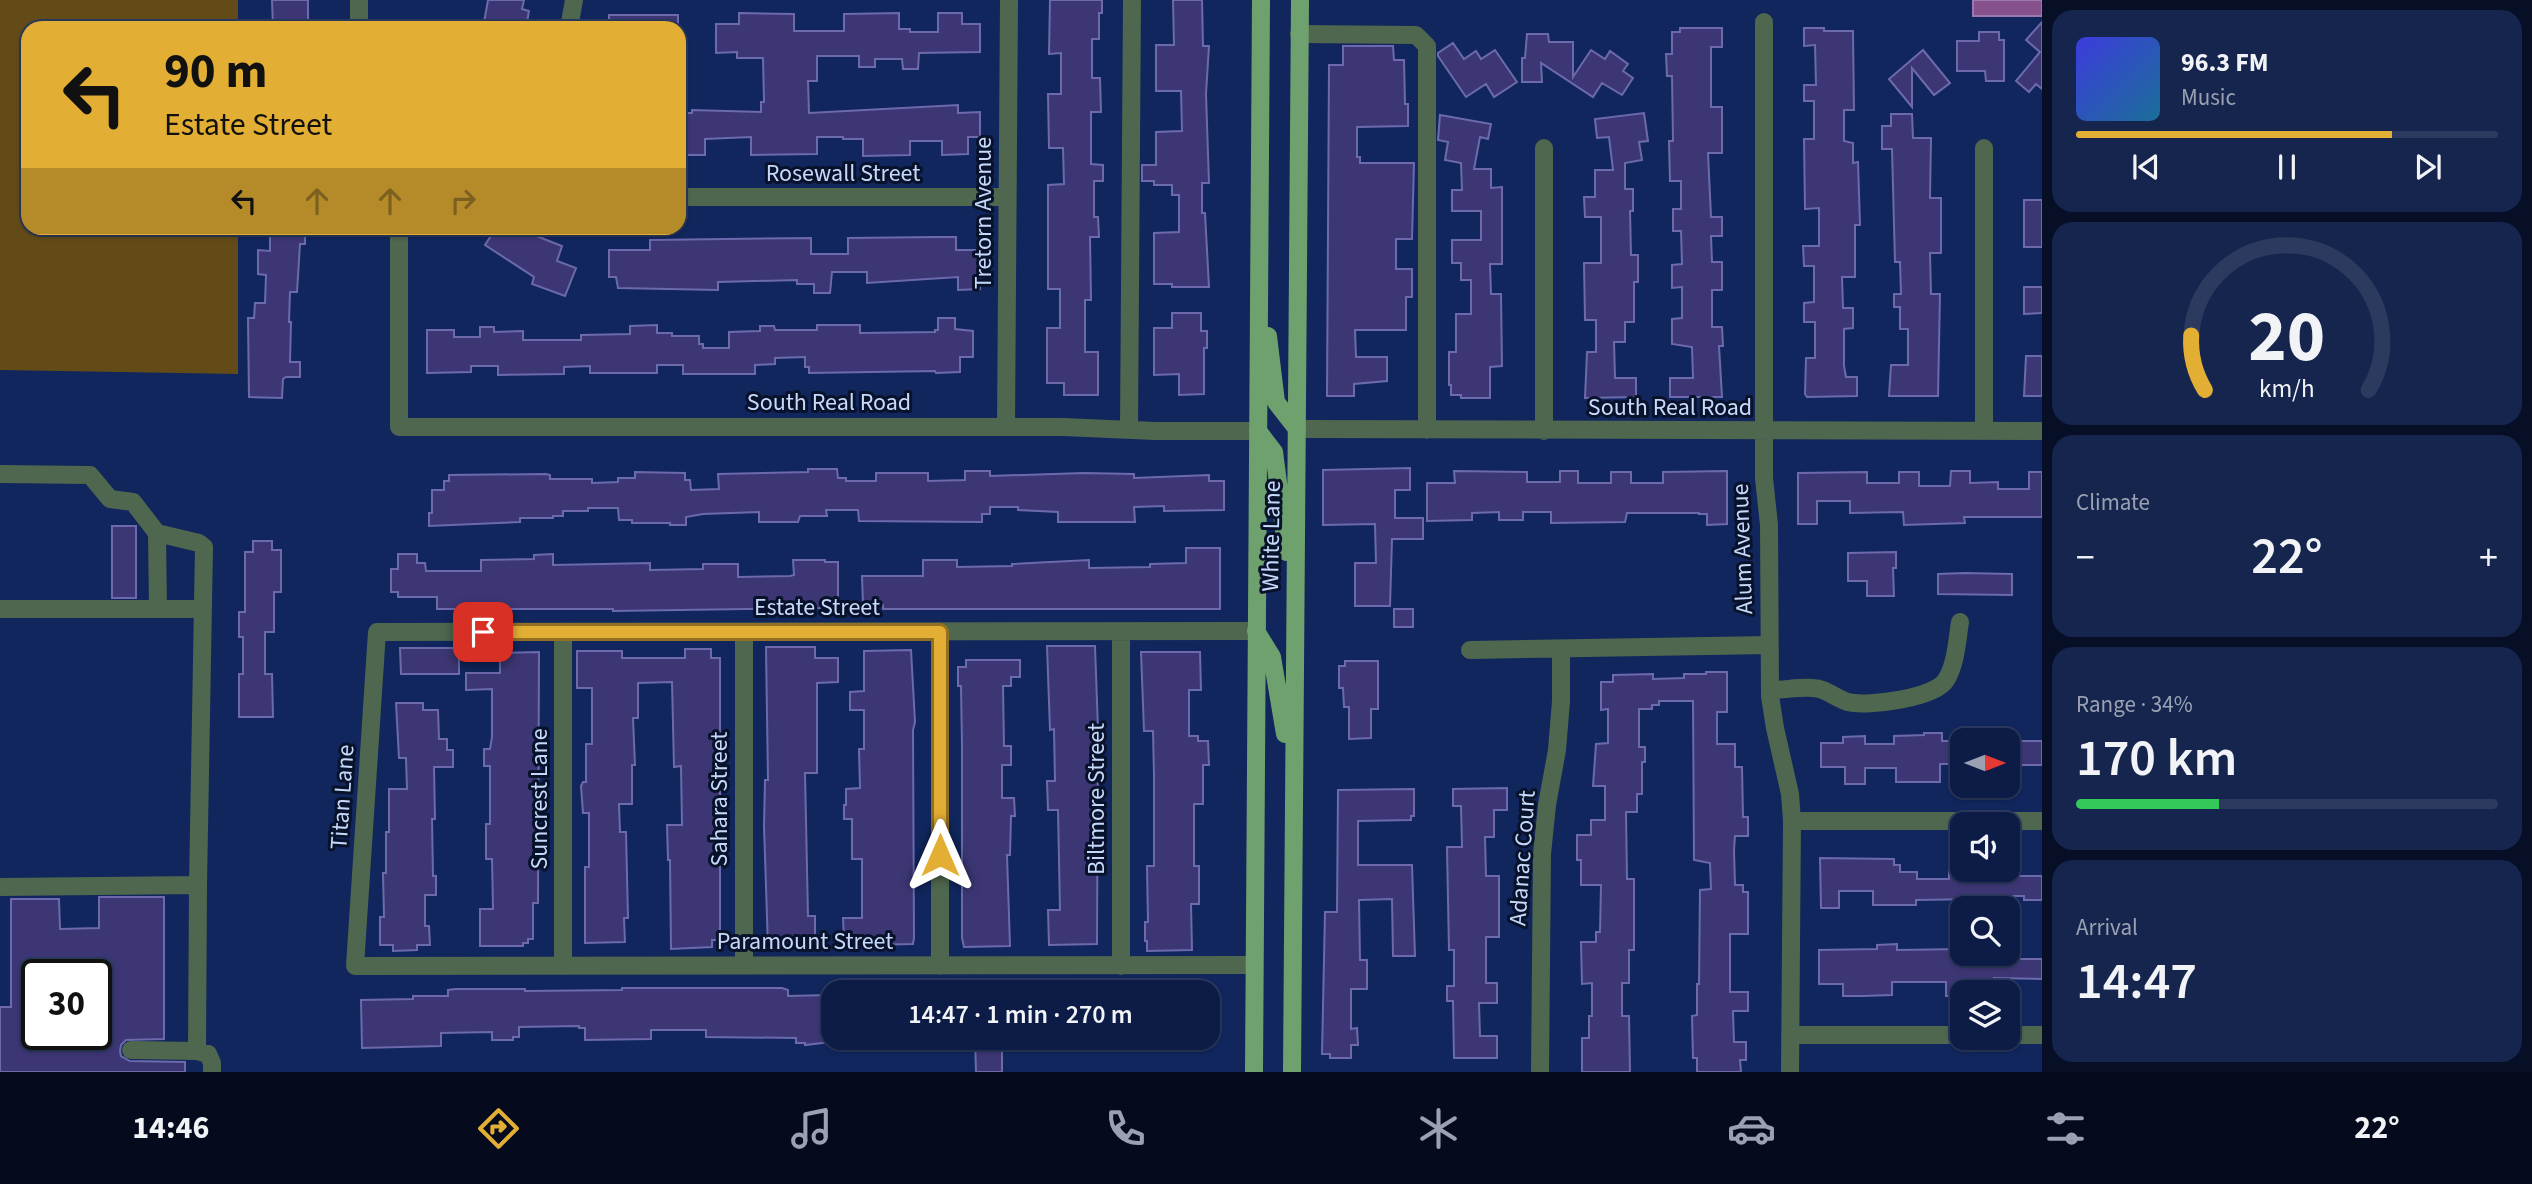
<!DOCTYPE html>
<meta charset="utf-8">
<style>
body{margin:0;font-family:"Source Sans 3",sans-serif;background:#15254d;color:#f1f3f6;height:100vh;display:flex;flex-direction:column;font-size:26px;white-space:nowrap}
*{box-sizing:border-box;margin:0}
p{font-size:23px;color:#9aa1b3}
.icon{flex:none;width:38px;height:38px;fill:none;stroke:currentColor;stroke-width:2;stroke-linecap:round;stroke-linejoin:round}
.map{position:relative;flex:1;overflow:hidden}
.panel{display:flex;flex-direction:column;gap:10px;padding:10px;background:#070f26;width:490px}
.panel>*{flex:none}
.banner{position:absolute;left:21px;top:21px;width:665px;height:214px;border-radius:21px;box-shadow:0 2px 5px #0004,0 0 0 2px #2c3a5f;background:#e3ae34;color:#111;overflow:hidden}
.needle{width:46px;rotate:90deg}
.buttons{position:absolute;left:1950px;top:728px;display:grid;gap:14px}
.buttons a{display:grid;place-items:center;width:70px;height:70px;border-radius:14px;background:#0c1c46;box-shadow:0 2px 5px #0004,0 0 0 2px #2c3a5f;font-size:35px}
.speed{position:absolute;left:21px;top:959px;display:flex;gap:14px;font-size:35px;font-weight:700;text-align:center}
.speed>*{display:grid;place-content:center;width:91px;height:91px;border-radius:50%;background:#0c1c46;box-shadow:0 2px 5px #0004,0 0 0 2px #2c3a5f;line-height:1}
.speed .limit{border:4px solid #111;border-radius:10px;background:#fff;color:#111}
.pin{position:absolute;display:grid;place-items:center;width:60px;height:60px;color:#fff;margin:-30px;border-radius:14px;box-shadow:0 4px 10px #0006}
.me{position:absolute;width:77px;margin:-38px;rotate:0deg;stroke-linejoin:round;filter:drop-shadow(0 0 5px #0008)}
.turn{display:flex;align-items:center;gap:24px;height:147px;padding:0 28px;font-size:32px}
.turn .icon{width:91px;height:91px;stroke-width:2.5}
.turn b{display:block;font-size:49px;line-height:60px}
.lanes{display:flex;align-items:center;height:66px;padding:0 28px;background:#0003;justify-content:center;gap:35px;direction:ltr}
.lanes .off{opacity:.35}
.big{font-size:52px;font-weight:600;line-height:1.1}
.panel .tile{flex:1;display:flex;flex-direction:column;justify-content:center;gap:10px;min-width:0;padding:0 24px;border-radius:21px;background:#15254d}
.panel .dial{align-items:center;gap:0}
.dial svg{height:182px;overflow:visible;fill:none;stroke:#2c3a5f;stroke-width:7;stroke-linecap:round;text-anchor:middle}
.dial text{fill:#f1f3f6;stroke:none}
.song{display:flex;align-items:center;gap:21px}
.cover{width:84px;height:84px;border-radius:10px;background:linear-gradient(135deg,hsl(240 70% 55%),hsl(200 70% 35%))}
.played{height:7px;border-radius:4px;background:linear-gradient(90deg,#e3ae34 75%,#2c3a5f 75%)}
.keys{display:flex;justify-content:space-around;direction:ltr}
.heat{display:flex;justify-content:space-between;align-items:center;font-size:38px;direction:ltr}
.charge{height:10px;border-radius:5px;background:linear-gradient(90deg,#34c759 34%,#2c3a5f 0)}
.trip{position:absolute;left:821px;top:980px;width:399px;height:70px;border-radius:21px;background:#0c1c46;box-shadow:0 2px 5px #0004,0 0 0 2px #2c3a5f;font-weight:600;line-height:70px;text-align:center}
.dock{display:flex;height:112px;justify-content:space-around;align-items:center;background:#050b1c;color:#9aa1b3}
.dock .icon{width:49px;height:49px}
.dock .current{color:#e3ae34}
.dock b{font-size:32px;color:#f1f3f6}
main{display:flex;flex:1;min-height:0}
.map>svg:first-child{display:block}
</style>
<main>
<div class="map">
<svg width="2042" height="1072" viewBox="0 0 2042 1072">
<rect width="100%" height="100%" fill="#10265d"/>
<!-- green -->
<path fill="#634b18" d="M0,0H238V28H28V228H238V374L0,370Z"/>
<!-- water -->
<path fill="#87518c" stroke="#9a7aad" stroke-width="2" d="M1973,0H2042V16H1973Z"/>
<!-- building -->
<path fill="#3c3774" stroke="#6c6aad" stroke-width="2" fill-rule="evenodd" d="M272,0H308V28H273Z
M488,0H524L522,9L529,11L526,28H483Z
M1050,0H1102V13H1099V39H1092V78H1100L1101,112H1091V164L1103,165V181H1094V217H1098L1099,237H1090L1091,300H1085V352H1098V395H1064V383H1047V328H1060V289H1048V185L1064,184L1063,148H1049L1048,94H1061V53L1049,54Z
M1173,0H1202L1203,46H1209L1206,94L1209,183H1202V213H1205L1209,287H1172V284H1154V233L1179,232V195H1172V185H1154V181H1142V165H1156V132L1182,131L1181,91H1156V45H1174Z
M739,13L794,14V31H844V14L899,13V29H910V32H938V13H962V24H980V52L919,53L918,69H903L902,59H875V67H859V56H817V81H808L809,113L958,105V113L980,112V137H968V154L942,155V141H910V155L863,156V139H843V137H817V154L751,155V137L705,139V155H679V113H692V110L761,112V102H764L763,58H737V52L716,53V24H739Z
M609,15H678V28H609Z
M2042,22V89L2036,84L2029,92L2016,81L2040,52L2026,40Z
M1680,28H1722V47H1711V107H1722V153H1708L1711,217H1722V236H1711L1712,262H1722V290H1712V327H1722L1723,346H1719L1722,397H1670V378H1693L1692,347L1672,344V319L1682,318V287L1672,288V265L1682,264L1681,231H1673V209H1681V181H1670L1669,141H1673L1672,76H1667L1666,54H1672V32H1680Z
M1804,28H1824V31H1853L1854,110H1844V141L1853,143V163L1858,162L1860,225H1855V277H1842L1843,308H1853V328L1844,329V366L1846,377H1857V396L1807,397L1805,394L1806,358H1815V322H1804V303L1814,302V266H1804L1803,246H1819V208L1805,209L1804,139H1814V101H1804V85H1816L1815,45L1804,46Z
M1979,32H1999V40H2004V81H1986L1985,71H1957V41H1979Z
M1527,34H1548L1549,42H1573V77L1591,50L1605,59L1610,51L1628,64L1623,71L1633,78L1622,95L1602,83L1593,97L1541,63L1542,82H1522V58H1525Z
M1453,43L1464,59L1476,51L1481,59L1495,50L1517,82L1494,97L1486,84L1466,97L1438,56V53Z
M1343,46H1393L1394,60H1404L1405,104H1408V126L1357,127V157H1360V163H1414L1412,239H1396V269H1412V297H1406V330H1355L1356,357H1387V381L1354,384V396H1327L1329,65H1343Z
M1923,50L1950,83L1934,95L1912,68V107L1889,79Z
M1644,113L1648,141L1639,142L1642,160L1625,163V189H1633V211H1630L1631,255H1638V282H1634V322H1625V342H1614L1615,378H1636V397L1585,398L1587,352H1596V320H1585L1584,263H1601V217H1585L1584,197H1595V170H1613L1609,137L1597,138L1595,119Z
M1891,114H1912L1913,138H1931L1930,198H1941V253H1930L1931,294H1940L1938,396H1889L1891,365H1908V329H1900V307H1894V294H1901L1900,262H1895L1892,149H1882V126H1891Z
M1440,115L1491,124L1488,139L1480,137L1474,169H1491V188L1502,187V264H1490L1491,294H1501L1502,366L1490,367V398H1461V395H1451V385H1449V352H1456V314H1471V280H1461V263H1452V240H1481V211H1452V190H1462L1461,163L1445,160L1448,142L1438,140Z
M2024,200H2042V247H2024Z
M270,228H305V244H300L297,292H290L289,322H291L290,362H300V377H286L283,379L282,398L249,397L248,318H254L255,303H265L266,275L258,274V250L270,251Z
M496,228H505L514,233L517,228H522L534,235L562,246L557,261L576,268L565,296L532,284L534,277L485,245Z
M936,237H956V250H980V289L958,290V277L867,283V272H832L830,293H814V284H797V280L718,282V290L618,288L616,277H609V250H650V240L811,238V254H848V238Z
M2024,287H2042V313L2024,314Z
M1172,313H1201V331H1207V348H1204V394L1179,395V374L1154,375V328H1172Z
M938,318H955V329L973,331V357H960V372L936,373L935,371L809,373V367H805V357L775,358V364L755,365V374H683V365H657V373H590V366L564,367V374L498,375V366H471V372L427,373V330H454V337H480V327H494V332L523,331V340H581V335L630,334V326L657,325V333H672V336H699V344H703V348H729V332L760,331V326H774L775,330H817V325H860V333L935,332V330H938Z
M2026,356H2042V396H2024Z
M1410,468V490H1395V518H1423V539H1392L1390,606H1355V563H1376L1375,524L1323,525V470Z
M808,469H837L838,478H846V481H876V473H928V481L965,480V471H990V476L1084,473L1134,474V478L1209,475V481H1224V510L1164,511V506L1134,507L1135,522H1058V512L1018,510V507H990V514H982V522L859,521L858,510H826L827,516H800L798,522H759V512L703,514L686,517V525H670V523H632V520H619L618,508H588V511H563V516H553V518H520V522L429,526V513H432V490H444V481H449V475L546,474L550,475V479H592V483L618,482V478H635V472L685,473V480H690L691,490L719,489L718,474L808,472Z
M1454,471L1527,472V482H1560V471H1578V483H1611V472H1631V483H1663V472L1727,471V524L1707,525V514H1699V513H1627L1625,522L1551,523V512H1523V520H1499V512L1472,513V520L1427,521V483H1455Z
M1951,471H1970V483L1998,482V489H2029V472H2042V517H1964L1965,523L1904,525L1903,512L1850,513V501H1817V524H1798V473L1867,472V483H1899V472H1919V486H1950Z
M112,526H136V598H112Z
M253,541H272V550H281V592H274V632H265V674H272L273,717H239V674H243V637H239V612H245V552H253Z
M1186,548H1220V609H883V605H863L862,576H923V560H957V567L1012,566V564L1089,560V568L1150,567V564L1186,563Z
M1896,552V568H1893L1894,596H1867V581H1848V553Z
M398,554H417V563H425L426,571H481V560L534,559V555L553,554V565L650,563V570L703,569V564H738V577L790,576L794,575L793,560H825V562H838V605H825V608L613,611V609H437V597H398V592H391V569H398Z
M1965,573L2012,574V595L1938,594V574Z
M1394,609H1413V627H1394Z
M1047,646H1095L1098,729L1097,944L1049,945L1048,910H1060L1058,810H1048L1047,781H1055L1054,729L1050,730Z
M766,647H815V658H838V682L817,683V773H805L808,916H815V947H768L764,826L765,780H768Z
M400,648H459V674H401Z
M685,649H711V658H720V940H712V947L671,949L670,860H668L667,825H682L681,766L674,767L672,682L638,683V718H633L635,765H632V804H619L620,832H626L628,918H624L625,942L585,943V867H589V813H583L581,786L583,782H586V744H592V688H577V651H622V658H685Z
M911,650L915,722L913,730L914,938L913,944L866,945V940H844L843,918H862V859H852V819H844V805H846V789L860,788L859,749H864V710H850V692L864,691V651Z
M539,652L538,903H533V939H528V943H523V946H480V909H493L492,859H486V824H490V766H484V749H490L492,737V689L466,690V673H500V653Z
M1141,652H1200L1201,690H1189V736H1198V741H1208L1209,765H1203V804H1194V866H1199V904H1191L1192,950L1147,951V941H1145V922H1148L1147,866H1154V775L1153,731H1144Z
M966,660H1020V677H1011V686H1003L1004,746H1011V765H1002V798H1014L1015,816H1011L1010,855H1007L1010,946L964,947L962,938V746L961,686H958V667H966Z
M1345,661H1378V709H1371V738L1349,739V707H1344L1343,688H1339V666H1345Z
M1706,672H1727V712H1717V744H1735V767H1742L1743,817H1748V836H1735L1734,850L1735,885H1743V892H1748V934H1730V992H1748V1011H1733L1734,1042H1746V1060H1740L1741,1072H1697V1058H1693L1692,1016L1697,1015V984H1699L1700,890L1711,889L1710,863L1694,860L1693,701H1659V705H1652V709H1639V747H1645V762H1642V794H1637V812H1626L1627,879H1634V950H1629V983H1622V1016H1629L1630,1072H1582V1038H1589V1016H1592V983L1582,984L1581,942H1596V932H1600L1601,885H1581V860H1577V835H1591V820H1605V786H1593L1596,744L1608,743V709L1601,710V682H1613V675L1653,674V679L1684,678V674H1706Z
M396,703H423V710H438L439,739H447V750H453V767H434L435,819H432L433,876H436V895H425V926H429L430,945H417V950L393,951V945H380V917H384L383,873H386V832H389V789H407L406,758H399Z
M1924,733H1942V741H1962V764H1940V782H1896V768H1865V784H1845V767H1821V743H1843V737L1865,736V744H1894V736L1924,735Z
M2007,741H2042V765H2007Z
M1507,788V810H1494V837H1485L1486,876H1499V937H1486V983H1497V1003H1479L1480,1036H1497V1058H1454L1453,1001H1447V986H1454V950H1449L1447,847H1462L1461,806H1453V789Z
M1414,789V816H1411V820L1358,821V865H1412L1415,956H1393L1392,899L1359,900L1360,960H1367V989H1351V1029L1357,1028L1358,1045H1351V1058H1330V1054H1322L1325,912H1337L1338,790Z
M1820,858L1894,859V865H1900V872H1917V879H1949V870H2002V872H2019V876H2042V900H2024V896H1997V906H1978V899L1916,900V905H1873V891H1839V908H1821Z
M99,897H164V1039L126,1040L121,1045L120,1051L121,1056L130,1061L185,1062V1072H0V1007H11V899H59L60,929L99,928ZM37,975H96V1034H37Z
M1897,944V950L1962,949V954H2017V959H2042V979L1994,978V992H1962V996H1946V982H1892V995L1863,996H1843V984H1819V950L1877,949V945Z
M622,988H782L788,990V996L830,995V1042L805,1045V1043H796V1038L706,1037V1030H651V1039L585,1040V1028H579V1026L519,1027V1037H513V1040H492V1032L441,1033V1046L362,1048L361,1000L413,999V996H448V990L456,989H525V991L622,990Z
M975,1038H1002V1072H976Z"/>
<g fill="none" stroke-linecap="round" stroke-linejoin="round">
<!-- minor -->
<path stroke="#4f674e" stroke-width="18" d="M1764,22V478L1769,525L1770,696L1775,728L1790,794L1792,821L1790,1072
M359,28V0
M569,28L574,0
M1299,34L1416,35L1427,46V430
M1544,148V431
M1984,148V431
M679,197H1007
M399,228V427H1063L1155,431H1258
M1006,427L1009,0
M1129,429L1132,0
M1297,429L2042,431
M0,474L90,475L110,499L133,502L157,533L199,543L204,547L198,885
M157,533L158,609
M0,609H203
M563,632V966
M744,632V966
M940,632V966
M1121,632V966
M1470,650L1769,645
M1770,690C1784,690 1799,687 1813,688C1826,688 1836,699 1848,702C1868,707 1935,698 1946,680C1956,664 1957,641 1960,622
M1792,821H2042
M0,887L198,885L197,1051
M1254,965L355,966L377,632L1256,631
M1790,1035H1962
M2007,1035H2042
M131,1050L197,1051L208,1054L212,1063V1072
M1540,1072L1542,854L1547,805L1557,750L1561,701V649"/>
<!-- major -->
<path stroke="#6fa16e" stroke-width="18" d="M1268,336L1276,402L1297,429
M1258,431L1274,452L1287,552
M1256,631L1272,657L1285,734
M1254,1072L1261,0
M1292,1072L1300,0"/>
</g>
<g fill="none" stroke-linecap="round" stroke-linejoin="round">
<defs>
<path id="route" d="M483,632H940V855"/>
</defs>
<!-- route casing -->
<use href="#route" stroke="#947122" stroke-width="18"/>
<!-- route -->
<use href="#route" stroke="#e3ae34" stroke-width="12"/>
</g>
<g text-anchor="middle" stroke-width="6" stroke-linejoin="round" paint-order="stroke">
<!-- street labels -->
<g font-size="24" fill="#c7d9fb" stroke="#08122a">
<text x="843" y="181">Rosewall Street</text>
<text transform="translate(983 213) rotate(-90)" y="8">Tretorn Avenue</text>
<text x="829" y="410">South Real Road</text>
<text x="1670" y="415">South Real Road</text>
<text transform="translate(1271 536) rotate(-89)" y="8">White Lane</text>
<text transform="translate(1742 549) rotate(-92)" y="8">Alum Avenue</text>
<text x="817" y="615">Estate Street</text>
<text transform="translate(342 797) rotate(-86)" y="8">Titan Lane</text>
<text transform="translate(539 799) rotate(-90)" y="8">Suncrest Lane</text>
<text transform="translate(719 799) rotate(-90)" y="8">Sahara Street</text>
<text transform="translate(1096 799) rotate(-90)" y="8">Biltmore Street</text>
<text transform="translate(1522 858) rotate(-86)" y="8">Adanac Court</text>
<text x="805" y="949">Paramount Street</text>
</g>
</g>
</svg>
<div class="buttons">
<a><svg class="needle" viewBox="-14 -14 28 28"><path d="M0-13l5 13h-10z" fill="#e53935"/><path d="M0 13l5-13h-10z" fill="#9aa1b3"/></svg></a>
<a><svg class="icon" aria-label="sound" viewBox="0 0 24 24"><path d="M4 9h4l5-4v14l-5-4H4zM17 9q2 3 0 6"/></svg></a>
<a><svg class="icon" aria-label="search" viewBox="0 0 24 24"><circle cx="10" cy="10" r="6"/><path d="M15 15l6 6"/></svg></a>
<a><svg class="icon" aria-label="layers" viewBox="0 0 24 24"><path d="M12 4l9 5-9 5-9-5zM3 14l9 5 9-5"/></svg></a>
</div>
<div class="speed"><div class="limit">30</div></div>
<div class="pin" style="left:483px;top:632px;background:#d93025"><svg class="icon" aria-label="arrive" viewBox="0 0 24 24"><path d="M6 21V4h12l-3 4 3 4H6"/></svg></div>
<svg class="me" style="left:940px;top:855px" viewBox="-20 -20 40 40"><path d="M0-17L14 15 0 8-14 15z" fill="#e3ae34" stroke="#fff" stroke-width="4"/></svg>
<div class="trip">14:47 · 1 min · 270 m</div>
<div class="banner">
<div class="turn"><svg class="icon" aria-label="left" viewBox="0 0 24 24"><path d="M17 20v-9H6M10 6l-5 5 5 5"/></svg><div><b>90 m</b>Estate Street</div></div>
<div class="lanes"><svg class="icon" aria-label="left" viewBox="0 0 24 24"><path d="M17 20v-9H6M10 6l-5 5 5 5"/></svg><svg class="icon off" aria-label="ahead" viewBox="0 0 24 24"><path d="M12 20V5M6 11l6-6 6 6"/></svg><svg class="icon off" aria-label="ahead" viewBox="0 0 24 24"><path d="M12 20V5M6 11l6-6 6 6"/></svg><svg class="icon off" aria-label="right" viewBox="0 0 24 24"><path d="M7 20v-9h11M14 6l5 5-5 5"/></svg></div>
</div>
</div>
<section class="panel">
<div class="tile">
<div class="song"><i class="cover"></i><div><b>96.3 FM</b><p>Music</p></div></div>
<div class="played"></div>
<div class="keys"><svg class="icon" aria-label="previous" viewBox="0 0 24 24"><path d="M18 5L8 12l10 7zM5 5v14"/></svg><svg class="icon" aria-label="pause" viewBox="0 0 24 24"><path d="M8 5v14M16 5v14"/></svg><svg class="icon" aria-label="next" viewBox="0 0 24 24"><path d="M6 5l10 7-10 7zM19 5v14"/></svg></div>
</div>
<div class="tile dial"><svg viewBox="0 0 100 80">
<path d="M14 69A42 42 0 1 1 86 69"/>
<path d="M14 69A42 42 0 0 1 8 45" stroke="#e3ae34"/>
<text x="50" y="56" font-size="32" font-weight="700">20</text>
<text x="50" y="72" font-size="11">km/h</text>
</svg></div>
<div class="tile"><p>Climate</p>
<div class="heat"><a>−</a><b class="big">22°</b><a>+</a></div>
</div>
<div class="tile"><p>Range · 34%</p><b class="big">170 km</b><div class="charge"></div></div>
<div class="tile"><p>Arrival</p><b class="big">14:47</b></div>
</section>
</main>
<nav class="dock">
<b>14:46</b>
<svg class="icon current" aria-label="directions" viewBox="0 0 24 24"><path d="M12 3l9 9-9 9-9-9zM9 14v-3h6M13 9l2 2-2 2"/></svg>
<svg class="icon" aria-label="music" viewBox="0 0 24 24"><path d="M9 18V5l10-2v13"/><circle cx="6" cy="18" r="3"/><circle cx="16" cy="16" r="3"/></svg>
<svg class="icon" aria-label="phone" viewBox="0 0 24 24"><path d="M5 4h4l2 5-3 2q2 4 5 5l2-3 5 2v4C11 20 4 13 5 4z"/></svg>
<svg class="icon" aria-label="climate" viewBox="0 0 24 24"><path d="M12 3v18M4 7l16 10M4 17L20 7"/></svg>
<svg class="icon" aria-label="car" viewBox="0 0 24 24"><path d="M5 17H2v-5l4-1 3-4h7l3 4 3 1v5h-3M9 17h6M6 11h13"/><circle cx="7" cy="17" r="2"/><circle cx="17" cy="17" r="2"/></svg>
<svg class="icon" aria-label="filters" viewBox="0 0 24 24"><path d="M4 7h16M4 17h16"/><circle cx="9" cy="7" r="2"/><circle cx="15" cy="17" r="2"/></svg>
<b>22°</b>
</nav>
